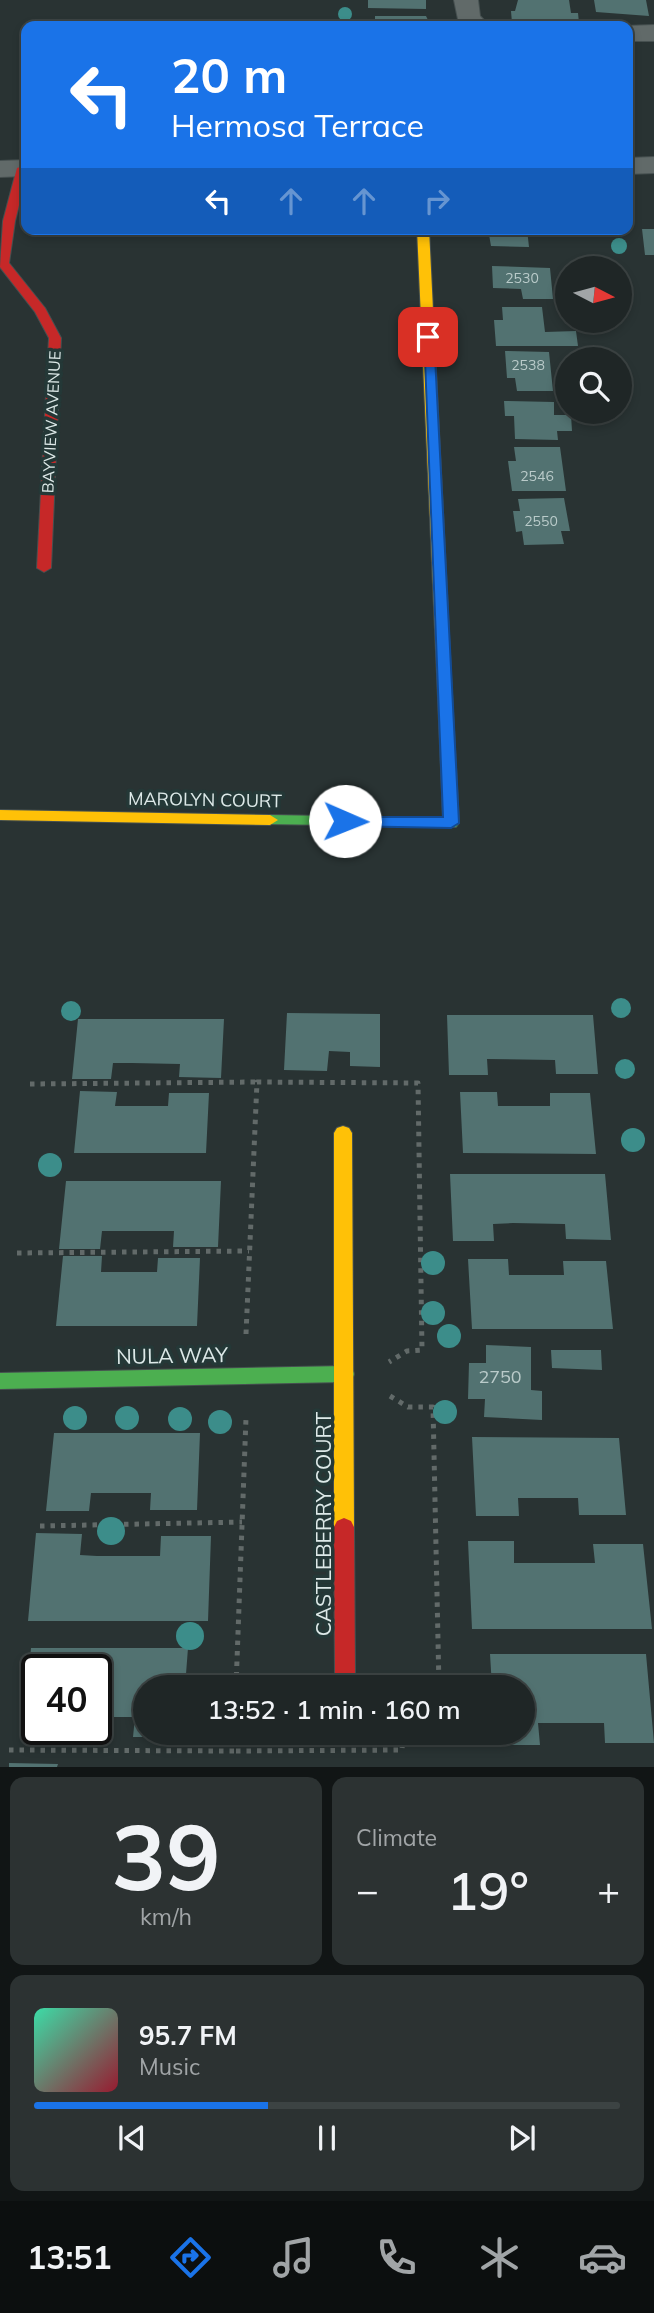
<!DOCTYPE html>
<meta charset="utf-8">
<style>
body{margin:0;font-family:Mulish,sans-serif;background:#2c3232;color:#f1f3f6;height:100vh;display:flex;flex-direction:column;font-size:26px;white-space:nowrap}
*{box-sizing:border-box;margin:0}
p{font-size:23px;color:#a1a5a7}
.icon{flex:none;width:38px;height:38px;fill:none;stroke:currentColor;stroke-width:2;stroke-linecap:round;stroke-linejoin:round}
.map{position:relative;height:1767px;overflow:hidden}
.sheet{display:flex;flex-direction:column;gap:10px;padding:10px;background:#111515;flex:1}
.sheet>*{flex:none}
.top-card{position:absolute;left:21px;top:21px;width:612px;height:214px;border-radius:14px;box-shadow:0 4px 10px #0003,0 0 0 2px #3c4343;background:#1a73e8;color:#fff;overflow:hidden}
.needle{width:46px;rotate:96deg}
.fabs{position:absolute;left:555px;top:256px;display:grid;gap:14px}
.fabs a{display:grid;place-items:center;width:77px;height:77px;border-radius:50%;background:#1f2626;box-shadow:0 4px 10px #0003,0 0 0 2px #3c4343;font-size:35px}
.speed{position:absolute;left:21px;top:1654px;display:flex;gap:14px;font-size:35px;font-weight:700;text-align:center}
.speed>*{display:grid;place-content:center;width:91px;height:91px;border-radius:50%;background:#1f2626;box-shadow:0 4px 10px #0003,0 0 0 2px #3c4343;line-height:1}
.speed .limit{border:4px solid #111;border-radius:10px;background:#fff;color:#111}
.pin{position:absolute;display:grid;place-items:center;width:60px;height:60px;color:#fff;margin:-30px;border-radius:14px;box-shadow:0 4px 10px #0006}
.me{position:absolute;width:77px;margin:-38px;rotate:91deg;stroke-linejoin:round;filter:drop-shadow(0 0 5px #0008)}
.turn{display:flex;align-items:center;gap:24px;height:147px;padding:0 35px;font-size:32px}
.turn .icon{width:91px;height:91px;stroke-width:2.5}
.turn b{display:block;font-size:49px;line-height:60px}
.lanes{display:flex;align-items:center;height:66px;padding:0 35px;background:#0003;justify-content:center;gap:35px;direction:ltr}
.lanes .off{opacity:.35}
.big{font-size:52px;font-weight:600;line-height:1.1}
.sheet .tile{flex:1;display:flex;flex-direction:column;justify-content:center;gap:10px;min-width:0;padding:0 24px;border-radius:14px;background:#2c3232}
.sheet .dial{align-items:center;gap:0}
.dial b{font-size:91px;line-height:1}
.song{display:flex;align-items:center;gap:21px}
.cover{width:84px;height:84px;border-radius:10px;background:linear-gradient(135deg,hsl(160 70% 55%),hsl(350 70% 35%))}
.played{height:7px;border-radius:4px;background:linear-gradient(90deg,#1a73e8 40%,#3c4343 40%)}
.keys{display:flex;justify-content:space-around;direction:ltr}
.heat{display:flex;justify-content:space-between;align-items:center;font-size:38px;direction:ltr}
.sheet .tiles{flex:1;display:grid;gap:10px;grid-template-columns:1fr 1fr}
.tile:last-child{grid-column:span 2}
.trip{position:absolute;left:133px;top:1675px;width:402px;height:70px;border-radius:35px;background:#1f2626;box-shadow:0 4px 10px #0003,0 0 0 2px #3c4343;font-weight:600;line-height:70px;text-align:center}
.menu{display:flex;height:112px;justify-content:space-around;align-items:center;background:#0c0f0f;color:#a1a5a7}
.menu .icon{width:49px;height:49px}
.menu .current{color:#1a73e8}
.menu b{font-size:32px;color:#f1f3f6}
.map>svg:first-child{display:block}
</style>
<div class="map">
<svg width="654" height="1767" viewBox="0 0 654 1767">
<rect width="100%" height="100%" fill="#293333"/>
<!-- building -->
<path fill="#527271" d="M368,0H426V9L368,8Z
M518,0H569L571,13H578L579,23H512L511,11H515Z
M594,0H646L649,16L596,12Z
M375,16H426L431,26H375Z
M488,229H527L529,247L491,246Z
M642,229H654V255H645Z
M492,266L550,268L553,299H523L521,289L493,288Z
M502,307H542L545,332L576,331L578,346H496L494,320H503Z
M505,351L549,352L553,391H517L515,378H507Z
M504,401L554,402V415H571L572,431H557L558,440L515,439L514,416H505Z
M514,447H560L566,491H512L508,461H516Z
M564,498L570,531H561L564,544L524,545L522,531L516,532L513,511H520L518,499Z
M287,1013L380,1014V1067L350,1066V1052L329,1051L327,1071L284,1070Z
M447,1015H593L598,1074H556L555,1060L487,1059L488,1075H449Z
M78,1019H224L221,1078L179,1077L180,1064L132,1063H113L111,1079H72Z
M80,1091L117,1092L115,1106H168L169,1093H209L206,1153H74Z
M460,1092H497L498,1106H550V1093H590L596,1154L463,1153Z
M450,1174H605L611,1240L566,1239L565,1224L513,1223L493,1224L494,1241H453Z
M66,1181H221L218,1247H173L174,1231H102L100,1249H59Z
M63,1256H102L101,1272H157L158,1258H200L197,1326H56Z
M468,1259H508L509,1275H564L563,1261H606L613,1329H472Z
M486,1345L531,1347V1390L542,1391V1420L484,1417L485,1399H468L469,1363H486Z
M551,1350H601L602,1370L552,1368Z
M54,1433H200L197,1510H150L151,1493H91L89,1511H46Z
M472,1437L619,1438L626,1515H579L578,1498H518L519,1516H476Z
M36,1533L82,1534L80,1555L97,1556H160L161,1536H211L208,1621H28Z
M468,1541H514V1563H595L593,1544H643L652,1629H472Z
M31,1648H188L185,1687H145V1732H183V1737H133L135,1717H96V1670H37V1729H69L68,1739H22Z
M490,1654H646L654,1743H605L604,1723H538L540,1745H494V1732H523V1687H492Z
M9,1763L58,1764L57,1767H9Z"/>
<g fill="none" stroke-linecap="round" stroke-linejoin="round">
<defs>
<path id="street" d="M454,0H478L480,16L490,26L459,24Z
M654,25V41H628V26H625Z
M654,157V173L628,174V158Z
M26,160V176L0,177V161Z"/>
<path id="fast" d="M444,669L451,674L459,823L456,827L265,824L262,820L265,816L270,815L443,818L437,674Z
M345,1366L352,1368L354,1374L352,1380L345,1382L0,1389V1373Z"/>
<path id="slow" d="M417,229H429L451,674L444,679L437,674Z
M0,810L270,815L278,820L270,825L0,820Z
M343,1126L349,1128L352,1133L354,1527L351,1533L344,1536L337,1533L334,1527V1133L337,1128Z"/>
<path id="jam" d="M26,165V177L15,221L9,263L45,308L61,338L51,568L44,572L37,568L49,338L35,312L0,267L3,221L17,168Z
M344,1518L351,1521L354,1527L355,1675L352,1682L345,1685L338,1682L335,1675L334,1527L337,1521Z"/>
</defs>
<!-- street casing -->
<use href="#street" stroke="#465050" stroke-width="2"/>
<!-- fast casing -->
<use href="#fast" stroke="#465050" stroke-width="2"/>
<!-- slow casing -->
<use href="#slow" stroke="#465050" stroke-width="2"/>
<!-- jam casing -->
<use href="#jam" stroke="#465050" stroke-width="2"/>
<!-- path -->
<path stroke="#626a69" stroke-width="5" stroke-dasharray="4.5 6" stroke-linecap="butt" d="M30,1084L257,1082
M17,1253L249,1251
M246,1334L257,1082L418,1083L422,1350L407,1351L389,1362
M390,1396L408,1407H433L439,1687
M40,1526L242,1522
M236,1687L246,1418
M234,1732V1751L402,1750L403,1732
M9,1750L234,1751"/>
<!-- street -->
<use href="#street" fill="#616a69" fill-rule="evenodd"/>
<!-- fast -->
<use href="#fast" fill="#4caf50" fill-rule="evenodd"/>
<!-- slow -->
<use href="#slow" fill="#ffc107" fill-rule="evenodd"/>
<!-- jam -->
<use href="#jam" fill="#c62828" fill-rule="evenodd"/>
</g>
<!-- trees -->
<g fill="#3c8d8a">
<circle cx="345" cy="14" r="7"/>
<circle cx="619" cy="246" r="8"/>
<circle cx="621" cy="1008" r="10"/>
<circle cx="71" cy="1011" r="10"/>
<circle cx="625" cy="1069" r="10"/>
<circle cx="633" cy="1140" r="12"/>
<circle cx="50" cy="1165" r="12"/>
<circle cx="433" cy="1263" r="12"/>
<circle cx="433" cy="1313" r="12"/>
<circle cx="449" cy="1336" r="12"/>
<circle cx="445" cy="1412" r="12"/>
<circle cx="75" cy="1418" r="12"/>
<circle cx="127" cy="1418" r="12"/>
<circle cx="180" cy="1419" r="12"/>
<circle cx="220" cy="1422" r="12"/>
<circle cx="111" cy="1531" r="14"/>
<circle cx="190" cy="1636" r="14"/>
</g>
<!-- route -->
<path fill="#1a73e8" stroke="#114b97" stroke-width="2" d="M424,335L434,337L459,823L451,828L345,826L339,825V817H443Z"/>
<g text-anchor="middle" stroke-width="7" stroke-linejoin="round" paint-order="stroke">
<!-- number labels -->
<g font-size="14" fill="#bacbca">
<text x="522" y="283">2530</text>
<text x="528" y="370">2538</text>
<text x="537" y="481">2546</text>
<text x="541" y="526">2550</text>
</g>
<!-- far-street labels -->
<g font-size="16" fill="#dde9e8" stroke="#243837">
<text transform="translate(51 422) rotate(-87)" y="6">BAYVIEW AVENUE</text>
</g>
<!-- street labels -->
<g font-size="18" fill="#dde9e8" stroke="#243837">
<text transform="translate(205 800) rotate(1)" y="6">MAROLYN COURT</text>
</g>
<!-- near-number labels -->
<g font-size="18" fill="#bacbca">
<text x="500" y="1383">2750</text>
</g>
<!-- near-street labels -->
<g font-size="21" fill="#dde9e8" stroke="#243837">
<text transform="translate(172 1356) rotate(-1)" y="7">NULA WAY</text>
<text transform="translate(324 1524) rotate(-90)" y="7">CASTLEBERRY COURT</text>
</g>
</g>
</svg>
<div class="fabs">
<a><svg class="needle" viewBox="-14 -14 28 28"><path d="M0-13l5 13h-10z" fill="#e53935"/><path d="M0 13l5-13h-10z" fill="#a1a5a7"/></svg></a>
<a><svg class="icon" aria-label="search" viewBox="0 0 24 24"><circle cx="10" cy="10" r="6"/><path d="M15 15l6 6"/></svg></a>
</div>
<div class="speed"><div class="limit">40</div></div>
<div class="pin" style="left:428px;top:337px;background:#d93025"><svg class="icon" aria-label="arrive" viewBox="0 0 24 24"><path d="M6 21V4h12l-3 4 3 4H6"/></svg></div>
<svg class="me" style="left:345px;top:821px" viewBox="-20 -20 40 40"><circle r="19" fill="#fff"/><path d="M0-13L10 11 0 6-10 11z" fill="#1a73e8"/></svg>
<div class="trip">13:52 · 1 min · 160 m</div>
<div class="top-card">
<div class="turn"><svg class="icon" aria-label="left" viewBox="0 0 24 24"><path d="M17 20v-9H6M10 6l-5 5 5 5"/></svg><div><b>20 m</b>Hermosa Terrace</div></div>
<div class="lanes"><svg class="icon" aria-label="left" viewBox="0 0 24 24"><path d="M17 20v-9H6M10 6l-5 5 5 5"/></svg><svg class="icon off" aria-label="ahead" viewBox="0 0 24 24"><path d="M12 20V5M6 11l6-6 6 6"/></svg><svg class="icon off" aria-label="ahead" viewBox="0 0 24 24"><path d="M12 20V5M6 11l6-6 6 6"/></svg><svg class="icon off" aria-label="right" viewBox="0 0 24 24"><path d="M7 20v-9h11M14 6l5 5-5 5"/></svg></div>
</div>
</div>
<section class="sheet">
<div class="tiles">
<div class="tile dial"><b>39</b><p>km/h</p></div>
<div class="tile"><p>Climate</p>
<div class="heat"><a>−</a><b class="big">19°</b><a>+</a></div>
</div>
<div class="tile">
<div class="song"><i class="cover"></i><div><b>95.7 FM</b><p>Music</p></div></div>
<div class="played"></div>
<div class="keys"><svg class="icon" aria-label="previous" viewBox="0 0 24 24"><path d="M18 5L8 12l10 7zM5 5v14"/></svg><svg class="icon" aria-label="pause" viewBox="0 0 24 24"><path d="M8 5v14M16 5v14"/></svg><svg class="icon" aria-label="next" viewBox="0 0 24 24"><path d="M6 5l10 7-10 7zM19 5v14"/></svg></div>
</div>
</div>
</section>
<nav class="menu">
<b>13:51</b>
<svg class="icon current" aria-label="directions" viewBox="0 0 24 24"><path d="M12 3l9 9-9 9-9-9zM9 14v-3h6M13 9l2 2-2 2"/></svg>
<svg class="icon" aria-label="music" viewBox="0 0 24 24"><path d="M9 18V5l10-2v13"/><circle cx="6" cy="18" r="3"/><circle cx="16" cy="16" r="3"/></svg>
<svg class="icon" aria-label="phone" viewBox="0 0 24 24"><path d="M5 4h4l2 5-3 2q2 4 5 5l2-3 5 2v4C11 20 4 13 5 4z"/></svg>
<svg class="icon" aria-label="climate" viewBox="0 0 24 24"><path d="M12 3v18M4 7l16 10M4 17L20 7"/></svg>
<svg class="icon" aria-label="car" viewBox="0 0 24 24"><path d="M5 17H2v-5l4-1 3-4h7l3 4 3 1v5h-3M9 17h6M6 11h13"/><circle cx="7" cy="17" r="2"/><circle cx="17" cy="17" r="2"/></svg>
</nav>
